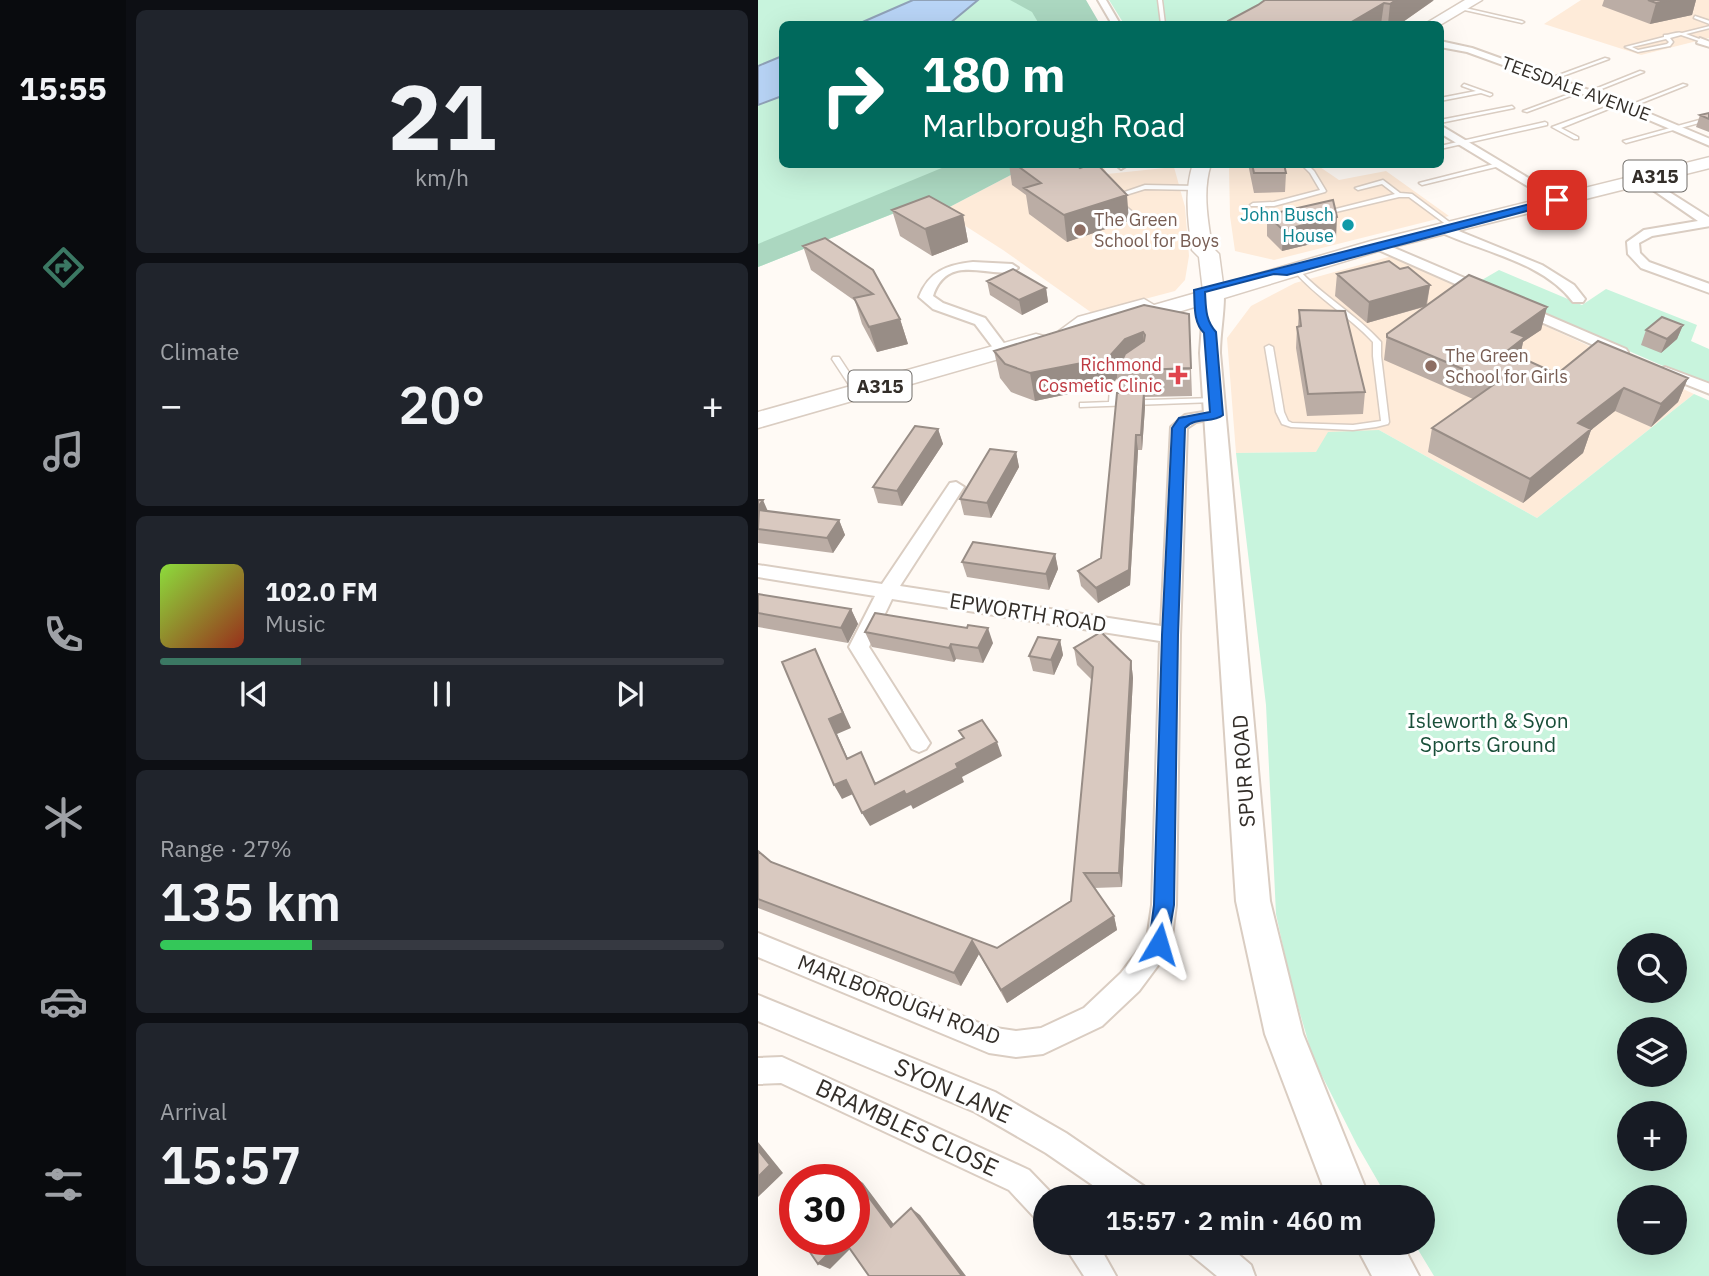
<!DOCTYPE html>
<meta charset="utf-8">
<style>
body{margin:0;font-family:"IBM Plex Sans",sans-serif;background:#20242c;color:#f1f3f6;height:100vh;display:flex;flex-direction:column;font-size:26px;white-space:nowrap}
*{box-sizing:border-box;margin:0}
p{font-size:23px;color:#9ea1a6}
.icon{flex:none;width:38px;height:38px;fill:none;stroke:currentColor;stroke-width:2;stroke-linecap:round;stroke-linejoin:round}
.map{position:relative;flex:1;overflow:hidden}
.side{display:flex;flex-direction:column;gap:10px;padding:10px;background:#0d0f14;width:632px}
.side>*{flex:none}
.top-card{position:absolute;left:21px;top:21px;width:665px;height:147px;border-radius:10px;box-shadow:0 7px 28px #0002;background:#00695c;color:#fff;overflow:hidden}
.buttons{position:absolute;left:859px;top:933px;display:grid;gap:14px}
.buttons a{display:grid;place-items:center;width:70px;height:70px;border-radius:50%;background:#171b24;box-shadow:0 7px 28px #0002;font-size:35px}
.speed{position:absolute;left:21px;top:1164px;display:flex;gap:14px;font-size:35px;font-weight:700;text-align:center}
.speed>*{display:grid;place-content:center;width:91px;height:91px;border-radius:50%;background:#171b24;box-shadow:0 7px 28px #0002;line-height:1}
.speed .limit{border:10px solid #d22;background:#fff;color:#111}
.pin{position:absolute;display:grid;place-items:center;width:60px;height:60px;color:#fff;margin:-30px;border-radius:14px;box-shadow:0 4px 10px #0006}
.me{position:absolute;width:77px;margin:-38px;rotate:7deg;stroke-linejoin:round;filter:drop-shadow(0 0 5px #0008)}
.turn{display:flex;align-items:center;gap:24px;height:147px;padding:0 28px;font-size:32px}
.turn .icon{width:91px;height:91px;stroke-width:2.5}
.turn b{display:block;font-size:49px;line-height:60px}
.big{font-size:52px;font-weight:600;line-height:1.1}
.side .card{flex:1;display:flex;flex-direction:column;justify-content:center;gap:10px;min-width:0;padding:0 24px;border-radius:10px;background:#20242c}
.side .dial{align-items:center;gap:0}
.dial b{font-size:91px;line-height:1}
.song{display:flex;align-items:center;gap:21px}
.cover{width:84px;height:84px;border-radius:10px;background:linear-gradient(135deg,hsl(90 70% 55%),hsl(10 70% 35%))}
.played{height:7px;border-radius:4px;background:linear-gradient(90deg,#3b7863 25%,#363941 25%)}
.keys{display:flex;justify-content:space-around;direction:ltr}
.heat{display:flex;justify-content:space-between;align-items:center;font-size:38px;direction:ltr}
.charge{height:10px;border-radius:5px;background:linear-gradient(90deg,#34c759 27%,#363941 0)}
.trip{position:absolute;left:275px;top:1185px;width:402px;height:70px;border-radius:35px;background:#171b24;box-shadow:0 7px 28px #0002;font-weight:600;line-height:70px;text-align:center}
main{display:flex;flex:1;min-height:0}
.tab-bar{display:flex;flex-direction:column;width:126px;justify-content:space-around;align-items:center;background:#090b0e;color:#9ea1a6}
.tab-bar .icon{width:49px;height:49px}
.tab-bar .current{color:#3b7863}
.tab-bar b{font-size:32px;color:#f1f3f6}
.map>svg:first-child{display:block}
</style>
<main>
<nav class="tab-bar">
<b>15:55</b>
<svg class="icon current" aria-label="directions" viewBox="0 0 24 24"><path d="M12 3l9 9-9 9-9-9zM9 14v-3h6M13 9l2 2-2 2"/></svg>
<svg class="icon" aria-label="music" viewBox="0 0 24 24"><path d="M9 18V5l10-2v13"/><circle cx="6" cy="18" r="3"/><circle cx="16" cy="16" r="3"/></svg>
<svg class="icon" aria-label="phone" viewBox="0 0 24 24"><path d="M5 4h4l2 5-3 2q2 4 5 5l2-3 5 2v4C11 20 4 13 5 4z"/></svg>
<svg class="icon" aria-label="climate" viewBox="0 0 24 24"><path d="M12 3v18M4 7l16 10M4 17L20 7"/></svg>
<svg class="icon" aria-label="car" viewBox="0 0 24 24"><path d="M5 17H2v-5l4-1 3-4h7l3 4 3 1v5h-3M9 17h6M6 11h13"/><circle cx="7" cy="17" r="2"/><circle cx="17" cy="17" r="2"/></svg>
<svg class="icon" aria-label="filters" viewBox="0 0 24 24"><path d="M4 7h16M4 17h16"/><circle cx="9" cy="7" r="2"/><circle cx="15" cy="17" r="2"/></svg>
</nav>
<section class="side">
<div class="card dial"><b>21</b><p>km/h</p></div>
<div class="card"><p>Climate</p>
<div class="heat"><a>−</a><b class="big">20°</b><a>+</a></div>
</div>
<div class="card">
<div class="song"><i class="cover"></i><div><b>102.0 FM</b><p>Music</p></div></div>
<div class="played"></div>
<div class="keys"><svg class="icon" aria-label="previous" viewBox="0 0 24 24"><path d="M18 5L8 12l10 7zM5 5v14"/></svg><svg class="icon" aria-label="pause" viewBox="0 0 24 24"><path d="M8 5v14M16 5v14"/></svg><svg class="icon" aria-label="next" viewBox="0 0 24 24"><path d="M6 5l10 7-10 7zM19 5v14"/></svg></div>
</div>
<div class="card"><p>Range · 27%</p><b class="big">135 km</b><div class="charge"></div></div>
<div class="card"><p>Arrival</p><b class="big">15:57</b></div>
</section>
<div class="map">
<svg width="952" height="1276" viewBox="0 0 952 1276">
<rect width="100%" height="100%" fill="#fffaf5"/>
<!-- built -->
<path fill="#feebd9" d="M823,0H951V38L883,55L786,24Z
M272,165H345L349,174L416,167L427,207L431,256L427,280L417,291L334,313L245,250L184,211Z
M473,165H559L581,180L628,171L691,216L516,260L477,251L472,216L471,169Z
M634,256L936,394L779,518L621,430L558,452L478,453L469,338L493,306L537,283Z"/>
<!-- green -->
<path fill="#c8f4dd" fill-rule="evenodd" d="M0,0H312L329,24H24V164L272,165L162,203L0,267Z
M351,0H570L526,24H366Z
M741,270L824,305L848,289L939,325L933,341L951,349V386L717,284Z
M936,394L952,401L951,1276H676L656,1243L665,1242V1197H629L599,1145L555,1058L532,979L518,914L508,705L478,453L558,452L570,432L621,430L779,518ZM917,945V990H872V945ZM917,1029V1074H872V1029ZM917,1113V1158H872V1113ZM917,1197V1242H872V1197Z"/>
<!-- forest -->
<path fill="#abd7c0" d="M252,0H328L342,24H281L274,12Z
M191,165H272L184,211L162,203L0,267V244Z"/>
<!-- water -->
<path fill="#b8d4f6" stroke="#90a2b8" stroke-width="2" d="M155,0H220L191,24H100Z
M24,56V96L0,105V66Z"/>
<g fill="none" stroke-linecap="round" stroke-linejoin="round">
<defs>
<path id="service" d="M400,0H404L407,24H403Z
M703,7L764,21L766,22L764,23L702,9Z
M937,16L952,21V24L936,18Z
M952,26V28L928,34L944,40V42L923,35L912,38L915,42L912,46L880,52L867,47L906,37V35C912,35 920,31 924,33ZM908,39L911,42L909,44L880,50L874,47Z
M847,58L851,59L794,80L790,79Z
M882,71L886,72L831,94L827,93Z
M706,84L734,94V95L732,96L723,93L682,101V98L718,91L704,86Z
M925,84L929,85L871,108L867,107Z
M822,90L826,91L769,112L765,111Z
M859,103L863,104L803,128L820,137V139H816L794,127Z
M754,106L756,108L682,123V120Z
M952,117V120L868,143L865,141Z
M787,122L789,123V125L682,149V146Z
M740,163L743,165L742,166L664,185L661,183Z
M543,164H549L556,171L568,191L567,192L516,206H493L492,205L495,203L516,202L562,190L552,173Z
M625,180L642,193L654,194L698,227L693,228L651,197H641L565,215L562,213L637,194L624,184L600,190L597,188Z
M387,185L440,186L443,188L440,190L387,189L358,198L355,196Z
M361,204H365L378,215V217H374L361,206Z
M535,268H539C564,296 598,314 623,342V356L631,422L630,424L618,427L595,430L533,427L524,424L518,412L507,347L511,345L515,347L526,412L530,421L534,423L595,425L623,421L615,356V342C591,316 559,298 535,270Z
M75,357H81L104,392L103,394H97L74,359Z
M365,372H371L372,374L360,388L358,401L456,398L460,400L456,402L322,407V403H325L351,402L352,388Z"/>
<path id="minor" d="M340,0H348L362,24H354Z
M942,38L952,42V47L939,43Z
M682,41L714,48L864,102L952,139V146L858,106L709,52L682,47Z
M682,125L802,197L804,199L794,201L682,133Z
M357,164H368V166L363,169Z
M886,176L952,218V226L894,236L881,243L882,253L891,262L952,284V293L883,268L870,254L869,242L886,230L940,221L882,181L880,179Z
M686,225L784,265L816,285L827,299L825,302H815C785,262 725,252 682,232L680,229Z
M620,241L730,288L732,291L730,294H720L616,248V242Z
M215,262L254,264L260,268C239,284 191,248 175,296L185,303L227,318L251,350L249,353H239L217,324L175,309L161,297C171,271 189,265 215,262Z
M763,304L868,349L870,352L863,356L858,355L758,311V305Z
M907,367L952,384V394L902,374L900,371Z
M458,410L463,412L466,415L463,418L438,422L429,428L422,635L418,905L413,944L410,952L381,991L344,1026L285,1054L258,1057L231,1053L0,957V933L231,1027L258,1031L283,1028L326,1008L363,973L389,939L394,905L402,641L134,599L111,647L172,743L168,749L161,752L154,749L91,647L117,596L0,577V565L124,584L192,483L198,482L206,487L142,586L403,626L413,427L427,415Z
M0,995L237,1092L308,1133L387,1187L392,1197H352L288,1153L217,1112L0,1021Z
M24,1057L271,1170L297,1197H287V1223L277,1218L251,1190L23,1083L0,1084V1058Z
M304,1242H339L358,1276H326Z
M427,1242H466L493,1265L497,1276H459L431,1253Z"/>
<path id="secondary" d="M456,289L466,295C466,316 462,333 462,353L512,901L545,1034L611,1197H569L507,1034L478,901L442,353L446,295Z
M596,1242H643L661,1276H614Z"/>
<path id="primary" d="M707,0H724L682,25L667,24Z
M952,157V168L627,249L374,326H358L355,321L336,327L320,336H304L301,331L320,317L386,299L396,305L445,291L441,257L434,250C430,222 426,191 435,164H453C444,191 450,221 454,247L461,254L465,284L613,241Z
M278,334L286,336L289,341L286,346L0,428V412Z"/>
</defs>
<!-- service casing -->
<use href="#service" stroke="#dacdc2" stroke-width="3"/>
<!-- minor casing -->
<use href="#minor" stroke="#dacdc2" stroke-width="4"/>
<!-- secondary casing -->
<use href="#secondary" stroke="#dacdc2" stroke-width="4"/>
<!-- primary casing -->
<use href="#primary" stroke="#dacdc2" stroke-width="3"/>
<!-- service -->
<use href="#service" fill="#fff" fill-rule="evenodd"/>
<!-- minor -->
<use href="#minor" fill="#fff" fill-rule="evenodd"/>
<!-- secondary -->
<use href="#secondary" fill="#fff" fill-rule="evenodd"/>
<!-- primary -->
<use href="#primary" fill="#fff" fill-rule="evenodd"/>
</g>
<!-- wall -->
<path fill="#bbada5" d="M846,0H938L934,15L892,24L844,6Z
M675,1L642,24H470V21L500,5Z
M951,113V132L938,127L942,115Z
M251,164H317L371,221L309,242L271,214L268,195L254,185Z
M490,164H526L528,173L527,192L496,193Z
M134,210L205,215L210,242L174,256L142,236Z
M509,215L578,238L524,251L509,236Z
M67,238L142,319L150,344L119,352L104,324L97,301L53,270L45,246Z
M642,269L672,285L669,305L789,307L783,330L765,342L762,357L799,374L930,378L920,402L893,427L857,411L833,430L825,453L765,503L670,452L674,428L715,399L626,360L629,334L666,307L609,323L577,296L579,274Z
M229,281L288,288L290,302L264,315L232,295Z
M541,310L607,392L605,414L549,416L538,348L539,327L540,326Z
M431,314L434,396L387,397V407L384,450H380L372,585L340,603L323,586L320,571L343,558L361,393L359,378L353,385L277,401L253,392L242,378L236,351Z
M925,325L919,339L903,353L883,345L888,330Z
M180,429L185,444L144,506L120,503L115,487Z
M258,452L261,467L233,518L206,515L202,499Z
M0,500L10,511L81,520L87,535L75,553L0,543Z
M297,554L300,569L291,590L209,577L204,562Z
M0,594L93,609L100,624L90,643L0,627Z
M107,632L235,643L225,663L198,659L196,662L114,647Z
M302,640L305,655L296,675L275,671L271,656Z
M316,648L373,661L375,678L364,887L336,888L356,916L359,930L249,1003L221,954L203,986L0,908V851L13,862L239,948L313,901L334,680L319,665Z"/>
<!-- shaded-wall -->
<path fill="#988d86" d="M638,0H676L642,24H630L632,4Z
M912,0H938L934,15L892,24L898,3Z
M626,3L623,24H590Z
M369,195L371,221L309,242L306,215Z
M205,215L210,242L174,256L167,229Z
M579,217L578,238L524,251L525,230Z
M672,285L668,306L609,323L611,302Z
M288,288L290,302L264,315L261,300Z
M789,307L783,330L765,342L761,361L743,374L754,332Z
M142,319L150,344L119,352L111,327Z
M925,325L919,339L903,353L909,339Z
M385,332L387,359L359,371V378L353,385L277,401L272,373Z
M930,378L920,402L893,427L903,404Z
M866,388L857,411L833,430L825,453L765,503L772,479L820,423Z
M386,392L387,407L384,450L383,435Z
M180,429L185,444L144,506L139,491Z
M378,435L380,450L372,585L340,603L338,588Z
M258,452L261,467L233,518L229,503Z
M5,500L12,516L0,529V507Z
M81,520L87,535L75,553L69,538Z
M297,554L300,569L291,590L288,574Z
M93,609L100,624L90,643L83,628Z
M230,628L235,643L225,663L220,648Z
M302,640L305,655L296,675L293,660Z
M193,644L198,659L196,662L191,648Z
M57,649L93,728L79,734L96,773L89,759L71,719Z
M373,661L375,678L364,887L361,873Z
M239,742L244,756L204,777L206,782L155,809L148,795L198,764Z
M88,780L95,794L84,799L76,785Z
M146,791L153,805L112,826L104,813Z
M356,916L359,930L249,1003L243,990Z
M214,941L221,954L203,986L196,973Z
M0,1142L25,1173L0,1197Z
M94,1175L105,1183L143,1234L133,1227Z
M153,1208L162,1215L208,1276H204Z
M85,1239L96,1245L72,1269L60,1264Z"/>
<!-- building -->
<path fill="#d9c9c0" stroke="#988d86" stroke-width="2" d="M507,0H638L632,4L626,3L590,24H471L470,21L500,5Z
M890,0H912L898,3Z
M951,113V119L942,115Z
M257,164H317L322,168L333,164H339L369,195L306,215L266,188L283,183Z
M494,164H526L528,173H496Z
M171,196L205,215L167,229L134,210Z
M575,200L579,217L525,230L509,215Z
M67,238L115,270L142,319L111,327L96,298L115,294L45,246Z
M631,261L642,269L650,267L672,285L611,302L579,274Z
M255,269L288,288L261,300L229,281Z
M711,275L789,307L754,332L767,337L749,351L799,374L840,341L930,378L903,404L866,388L820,423L833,429L772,479L674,428L738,383L629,337V334Z
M386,305L431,314L433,368L359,371L367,354L386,341L387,335L385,332L367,339L350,358L272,373L247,364L236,351Z
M541,310L587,311L607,392L550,394L539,327L543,326Z
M904,317L925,325L909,339L888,330Z
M386,392L383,435H378L371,570L338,588L320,571L343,558L359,393Z
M157,426L180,429L139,491L115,487Z
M232,449L258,452L229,503L202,499Z
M0,500H5L0,507Z
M1,510L81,520L69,538L0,529Z
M215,542L297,554L288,574L204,562Z
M0,594L93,609L83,628L0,613Z
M117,613L209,628L210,625L230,628L220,648L193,644L191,648L107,632Z
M343,632L373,661L361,873H326L356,916L243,990L214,941L196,973L0,899V851L13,862L239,948L313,901L335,667L316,648Z
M280,637L302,640L293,660L271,656Z
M57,649L85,713L71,719L89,759L103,752L117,784L206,738L201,731L224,720L239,742L198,764L200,768L148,795L146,791L104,813L88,780L76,785L24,662Z
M0,1150L12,1165L0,1177Z
M94,1175L133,1227L153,1208L204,1276H111L85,1239L60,1264L43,1239H96V1180H90Z"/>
<!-- route -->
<path fill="#1a73e8" stroke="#114b97" stroke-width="2" d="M799,197L803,200L802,202L529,275L516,274L447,292C448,307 447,320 458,332L465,415C454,424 437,416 427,428L420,635L416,905L408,951L401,954L394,951L391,944L396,905L404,635L414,428L421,418L452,412L446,333C435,322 437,305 436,290Z"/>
<!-- markers -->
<circle fill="#0f9aa8" stroke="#fff" stroke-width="2.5" cx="590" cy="225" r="7"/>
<g fill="#8d6e63" stroke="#fff" stroke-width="2.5">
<circle cx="322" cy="230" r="7"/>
<circle cx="673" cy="366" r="7"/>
</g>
<path fill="#e0444e" stroke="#fff" stroke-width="2.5" d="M416.5 364.5h7v7h7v7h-7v7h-7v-7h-7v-7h7z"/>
<g text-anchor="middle" stroke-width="6" stroke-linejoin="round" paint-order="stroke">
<!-- far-street labels -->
<g font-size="18" fill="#332e29" stroke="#fff">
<text transform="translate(818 89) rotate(20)" y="6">TEESDALE AVENUE</text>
</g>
<!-- far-culture labels -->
<g font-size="18" fill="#0d838f" stroke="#fff" text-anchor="end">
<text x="576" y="221">John Busch<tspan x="576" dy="21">House</tspan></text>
</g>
<!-- far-education labels -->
<g font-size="18" fill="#785e54" stroke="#fff" text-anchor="start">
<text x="336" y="226">The Green<tspan x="336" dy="21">School for Boys</tspan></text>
<text x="687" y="362">The Green<tspan x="687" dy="21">School for Girls</tspan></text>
</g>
<!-- far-health labels -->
<g font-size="18" fill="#be3a42" stroke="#fff" text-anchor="end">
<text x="404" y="371">Richmond<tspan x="404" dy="21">Cosmetic Clinic</tspan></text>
</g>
<!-- shield labels -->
<g fill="#fff" stroke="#706d69" stroke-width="2">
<rect x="865.5" y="160.5" width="63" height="31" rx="5"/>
<rect x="90.5" y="370.5" width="63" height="31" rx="5"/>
</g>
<g font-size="19" font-weight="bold" fill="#332e29">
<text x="897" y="183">A315</text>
<text x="122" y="393">A315</text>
</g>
<!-- street labels -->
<g font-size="21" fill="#332e29" stroke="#fff">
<text transform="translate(270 613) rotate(9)" y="7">EPWORTH ROAD</text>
<text transform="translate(486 771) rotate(-94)" y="7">SPUR ROAD</text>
<text transform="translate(141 1000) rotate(21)" y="7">MARLBOROUGH ROAD</text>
</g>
<!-- park labels -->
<g font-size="21" fill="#194f39" stroke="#fff">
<text x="730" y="728">Isleworth &amp; Syon<tspan x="730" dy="24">Sports Ground</tspan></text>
</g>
<!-- near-street labels -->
<g font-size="24" fill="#332e29" stroke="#fff">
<text transform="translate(195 1091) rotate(24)" y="8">SYON LANE</text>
<text transform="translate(149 1128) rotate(25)" y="8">BRAMBLES CLOSE</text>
</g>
</g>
</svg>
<div class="buttons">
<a><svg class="icon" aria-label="search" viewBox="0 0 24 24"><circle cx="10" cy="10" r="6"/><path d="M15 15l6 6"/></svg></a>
<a><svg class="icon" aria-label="layers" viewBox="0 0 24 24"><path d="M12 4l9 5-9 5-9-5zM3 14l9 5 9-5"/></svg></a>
<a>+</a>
<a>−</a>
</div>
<div class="speed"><div class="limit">30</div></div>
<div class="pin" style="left:799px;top:200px;background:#d93025"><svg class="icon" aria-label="arrive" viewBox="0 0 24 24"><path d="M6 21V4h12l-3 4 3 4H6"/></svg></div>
<svg class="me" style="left:401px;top:944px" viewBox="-20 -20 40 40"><path d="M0-17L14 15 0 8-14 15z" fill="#1a73e8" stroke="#fff" stroke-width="4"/></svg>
<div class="trip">15:57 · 2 min · 460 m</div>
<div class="top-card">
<div class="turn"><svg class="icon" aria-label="right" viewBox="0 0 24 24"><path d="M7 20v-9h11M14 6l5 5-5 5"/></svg><div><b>180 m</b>Marlborough Road</div></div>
</div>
</div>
</main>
